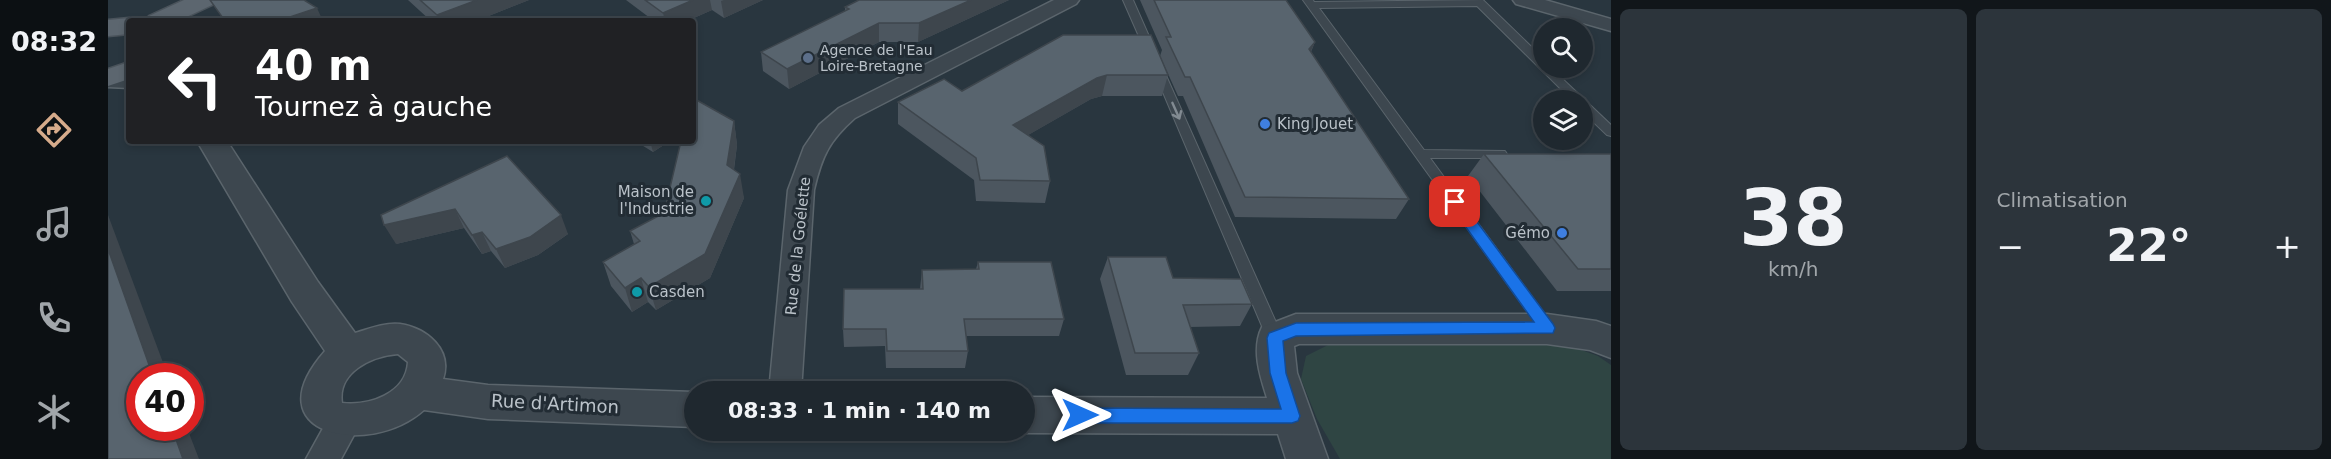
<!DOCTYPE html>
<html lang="fr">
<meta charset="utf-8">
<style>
body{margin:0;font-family:"DejaVu Sans",sans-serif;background:#2c343b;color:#f1f3f6;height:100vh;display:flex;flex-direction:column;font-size:22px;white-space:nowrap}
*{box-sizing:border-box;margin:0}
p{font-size:20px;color:#a1a6aa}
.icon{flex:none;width:33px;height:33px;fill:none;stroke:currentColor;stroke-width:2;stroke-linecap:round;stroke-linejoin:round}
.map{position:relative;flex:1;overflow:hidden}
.details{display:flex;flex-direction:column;gap:9px;padding:9px;background:#11161a;width:720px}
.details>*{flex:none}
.guide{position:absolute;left:18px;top:18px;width:570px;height:126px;border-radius:6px;box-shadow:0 3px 9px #0003,0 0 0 2px #3c444b;background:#202124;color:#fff;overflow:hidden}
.buttons{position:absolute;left:1425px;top:18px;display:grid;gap:12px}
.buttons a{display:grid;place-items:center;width:60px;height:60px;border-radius:50%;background:#1f282f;box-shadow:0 3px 9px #0003,0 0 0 2px #3c444b;font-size:30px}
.speed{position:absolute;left:18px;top:363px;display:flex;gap:12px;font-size:30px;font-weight:700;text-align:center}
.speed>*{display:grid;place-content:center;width:78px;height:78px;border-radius:50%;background:#1f282f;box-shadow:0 3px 9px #0003,0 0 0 2px #3c444b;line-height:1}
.speed .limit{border:9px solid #d22;background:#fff;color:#111}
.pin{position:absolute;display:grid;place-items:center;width:51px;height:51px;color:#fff;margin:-26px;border-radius:12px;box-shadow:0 3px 9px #0006}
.me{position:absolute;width:66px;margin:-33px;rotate:90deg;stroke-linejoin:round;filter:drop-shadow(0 0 4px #0008)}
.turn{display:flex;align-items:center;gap:21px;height:126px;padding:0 30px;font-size:27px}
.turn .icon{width:78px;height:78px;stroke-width:2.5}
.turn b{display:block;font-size:42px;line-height:51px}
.big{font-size:45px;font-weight:700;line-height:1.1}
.details .widget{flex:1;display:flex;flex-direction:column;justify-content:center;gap:9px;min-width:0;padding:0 21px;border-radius:9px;background:#2c343b}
.details .dial{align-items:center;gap:0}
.dial b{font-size:78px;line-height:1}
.heat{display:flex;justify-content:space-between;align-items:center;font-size:33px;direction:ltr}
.details .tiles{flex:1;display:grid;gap:9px;grid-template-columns:repeat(2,1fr)}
.trip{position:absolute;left:576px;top:381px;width:351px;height:60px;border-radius:30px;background:#1f282f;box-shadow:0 3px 9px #0003,0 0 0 2px #3c444b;font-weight:700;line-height:60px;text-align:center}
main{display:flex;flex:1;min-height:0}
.tab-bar{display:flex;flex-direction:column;width:108px;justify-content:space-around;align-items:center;background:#0c1013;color:#a1a6aa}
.tab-bar .icon{width:42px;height:42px}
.tab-bar .on{color:#d6ab8b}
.tab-bar b{font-size:27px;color:#f1f3f6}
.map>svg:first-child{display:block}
</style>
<main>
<nav class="tab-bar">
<b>08:32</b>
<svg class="icon on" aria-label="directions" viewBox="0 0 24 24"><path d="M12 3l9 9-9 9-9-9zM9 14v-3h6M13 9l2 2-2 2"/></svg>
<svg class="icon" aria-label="music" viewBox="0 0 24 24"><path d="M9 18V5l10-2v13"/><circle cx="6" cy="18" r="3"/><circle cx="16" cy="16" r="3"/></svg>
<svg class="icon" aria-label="phone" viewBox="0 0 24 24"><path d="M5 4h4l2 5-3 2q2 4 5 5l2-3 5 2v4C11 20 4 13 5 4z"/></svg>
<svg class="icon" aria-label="climate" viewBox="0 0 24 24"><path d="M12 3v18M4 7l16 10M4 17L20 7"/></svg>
</nav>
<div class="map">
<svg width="1503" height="459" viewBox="0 0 1503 459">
<rect width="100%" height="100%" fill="#29363f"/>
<!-- green -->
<path fill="#2f4543" d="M1220,345H1460L1490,356L1503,365V459H1232L1209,419L1193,379L1198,356Z"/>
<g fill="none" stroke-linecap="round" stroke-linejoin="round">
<defs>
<path id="service" d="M1015,0H1025L1047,50L1046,52L1042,53L1037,50Z
M1195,0H1205L1206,2L1375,0L1436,59V68H1443L1503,125V136L1499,135L1474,111V100H1464L1369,6L1211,8L1316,150L1397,151L1399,154L1393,158H1322L1444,324L1447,328L1444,332L1439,334L1434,332Z
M1051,68L1056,71L1175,338L1172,342L1167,344L1162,342L1159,338L1046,71Z"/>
<path id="minor" d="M946,0H971L968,4L747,118C721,141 714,156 706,190L693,392H661L680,190L696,147L711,125L731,108Z
M1405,0H1437L1503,19V31L1408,4Z
M236,407L248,412L253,422L233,459H198L224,412Z"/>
<path id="tertiary" d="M0,71L21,72V88L0,87Z
M89,141H119L210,282L247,333C260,329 278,322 292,324C319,328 345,350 335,379L380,385L586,392V427L380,419L316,410C261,459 143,435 217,351L184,302ZM290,354L300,362C298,394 261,406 234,403C229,372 264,356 290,354Z
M1188,314H1439L1488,321L1503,326V358L1482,350L1439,344H1191L1186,346L1189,373L1220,459H1178L1170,434L916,433L910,430H916V397L1159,398C1152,376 1143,349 1154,327Z"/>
<path id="primary" d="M76,0H108L104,5L70,21H38L41,16Z
M21,18L30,21H21V34L0,36V20Z
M21,62V79L0,86V69Z"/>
</defs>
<!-- service casing -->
<use href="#service" stroke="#5b656c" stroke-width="2"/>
<!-- minor casing -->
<use href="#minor" stroke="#5b656c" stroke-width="3"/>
<!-- tertiary casing -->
<use href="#tertiary" stroke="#5b656c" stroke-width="3"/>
<!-- primary casing -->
<use href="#primary" stroke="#4a535b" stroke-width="3"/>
<!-- service -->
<use href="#service" fill="#3d474f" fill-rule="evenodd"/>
<!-- minor -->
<use href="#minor" fill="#3d474f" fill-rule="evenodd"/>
<!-- tertiary -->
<use href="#tertiary" fill="#3d474f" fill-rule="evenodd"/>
<!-- primary -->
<use href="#primary" fill="#5c666f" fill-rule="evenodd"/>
</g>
<!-- wall -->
<path fill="#4c565f" d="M300,0H421L368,21H323Z
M518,0H655L616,18L604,10L579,21H546Z
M751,0H901L810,42H771L681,89L655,71L653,52L737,11V7Z
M1032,0H1178L1207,42L1203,52L1301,199L1288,219L1127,217L1075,96H1070L1052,56L1054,50Z
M955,35L1060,75L1054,96H994L983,99L920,135L942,181L937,203L868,201L866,180L790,124V102L854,91Z
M626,121L629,145L626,170L636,198L602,278L548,310L540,302L524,312L503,286L495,262L526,244L522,231L556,213Z
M527,141H562L545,152Z
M1376,154H1503V291H1449L1360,176Z
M399,156L460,234L430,255L397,268L383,251L374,254L356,228L288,244Z
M1000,257L1065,278L1144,304L1132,326L1082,327L1091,353L1080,375H1018L992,279Z
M870,262L956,319L951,336H858L860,351L857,368H778L777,346L736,347L735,329L812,289L814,270L868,269Z"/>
<!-- shaded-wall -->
<path fill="#3e464d" d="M369,0H421L368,21H332L329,15Z
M585,0H602L604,10L579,21H557L555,13Z
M616,0H655L616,18L613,1Z
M863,0H901L810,42L811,23Z
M209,8L214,19L208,21H170Z
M771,23V42L681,89L679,69Z
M1207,42L1198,62L1201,49Z
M999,75L994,96L983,99L901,146L905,125L989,78Z
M626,121L629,145L623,189L619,165Z
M542,141H562L545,152Z
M632,174L636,198L602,278L548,310L541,287Z
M347,209L356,228L288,244L276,225Z
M0,215L60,376H45L0,249Z
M453,215L460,234L430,255L397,268L388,249Z
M374,232L383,251L374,254L364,235Z
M533,278L540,302L524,312L517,288Z
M64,428H79L91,459H75Z"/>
<!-- building -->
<path fill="#58646e" stroke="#3e464d" stroke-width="1.5" d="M102,0H196L209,8L170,21H117Z
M312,0H369L329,15Z
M537,0H585L555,13Z
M751,0H863L811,23H771L679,69L653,52L741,9L737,7Z
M1046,0H1178L1207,42L1201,49L1301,199L1137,197L1082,77H1077L1058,37H1063Z
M955,35H1043L1060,75H999L989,78L905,125L936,146L942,181L872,180L868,158L790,102L836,79L854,91Z
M585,98L626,121L619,165L632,174L597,254L541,287L533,278L517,288L495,262L532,241L522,231L556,213L573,141H585Z
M1376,154H1503V269H1470Z
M399,156L453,215L422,237L388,249L374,232L364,235L347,209L276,225L273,215Z
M0,249L45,376H32V428H64L75,459H0Z
M1000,257H1058L1065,278L1133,279L1144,304L1075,305L1091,353H1027Z
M870,262H943L956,319H856L860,351H779L778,329H735L736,289H815L814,270L871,269Z"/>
<!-- one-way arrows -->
<defs><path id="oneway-shaft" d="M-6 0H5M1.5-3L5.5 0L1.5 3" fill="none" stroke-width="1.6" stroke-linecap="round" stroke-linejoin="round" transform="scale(1.5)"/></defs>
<use stroke="#828b92" href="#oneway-shaft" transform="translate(1068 111) rotate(66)"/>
<!-- route -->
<path fill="#1a73e8" stroke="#114b97" stroke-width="1.5" d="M1347,198L1352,199L1445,324L1447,328L1445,333L1188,336L1175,341L1178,373L1192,416L1190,421L1184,423H972L966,421L964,415L966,410L972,408L1173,409L1162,373L1159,338L1161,333L1188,323L1426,322L1342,205L1340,202Z"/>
<!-- markers -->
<circle fill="#5c6f8a" stroke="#222c34" stroke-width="2" cx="700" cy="58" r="6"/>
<g fill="#3f7fe0" stroke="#222c34" stroke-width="2">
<circle cx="1157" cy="124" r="6"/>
<circle cx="1454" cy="233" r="6"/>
</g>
<g fill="#0f9aa8" stroke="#222c34" stroke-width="2">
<circle cx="598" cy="201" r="6"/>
<circle cx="529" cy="292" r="6"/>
</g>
<g text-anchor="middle" stroke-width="6" stroke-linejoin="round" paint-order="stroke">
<!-- far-poi labels -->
<g font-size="14" fill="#bac2c9" stroke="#222c34" text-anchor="start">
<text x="712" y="55">Agence de l'Eau<tspan x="712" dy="16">Loire-Bretagne</tspan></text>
</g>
<!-- poi labels -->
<g font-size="15" fill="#bac2c9" stroke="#222c34" text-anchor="start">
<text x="1169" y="129">King Jouet</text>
<text x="586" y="197" text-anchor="end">Maison de<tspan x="586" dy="17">l'Industrie</tspan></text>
<text x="1442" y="238" text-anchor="end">Gémo</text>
<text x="541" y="297">Casden</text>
</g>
<!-- street labels -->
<g font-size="15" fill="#bac2c9" stroke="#222c34">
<text transform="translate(690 246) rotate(-84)" y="5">Rue de la Goélette</text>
</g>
<!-- near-street labels -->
<g font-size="18" fill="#bac2c9" stroke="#222c34">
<text transform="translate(447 404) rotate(3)" y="6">Rue d'Artimon</text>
</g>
</g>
</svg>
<div class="buttons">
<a><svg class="icon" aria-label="search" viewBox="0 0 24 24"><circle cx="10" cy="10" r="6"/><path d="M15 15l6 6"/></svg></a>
<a><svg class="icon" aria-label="layers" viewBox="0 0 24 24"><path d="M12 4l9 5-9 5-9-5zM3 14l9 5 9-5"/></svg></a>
</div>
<div class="speed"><div class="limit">40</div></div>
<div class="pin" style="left:1347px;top:202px;background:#d93025"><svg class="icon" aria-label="arrive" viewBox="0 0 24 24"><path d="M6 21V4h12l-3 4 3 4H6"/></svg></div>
<svg class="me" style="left:972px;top:415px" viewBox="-20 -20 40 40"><path d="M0-17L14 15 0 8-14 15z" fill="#1a73e8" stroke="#fff" stroke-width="4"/></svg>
<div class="trip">08:33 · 1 min · 140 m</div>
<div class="guide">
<div class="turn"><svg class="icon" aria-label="left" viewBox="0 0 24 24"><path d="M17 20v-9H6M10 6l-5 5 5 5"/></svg><div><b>40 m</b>Tournez à gauche</div></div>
</div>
</div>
<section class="details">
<div class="tiles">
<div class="widget dial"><b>38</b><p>km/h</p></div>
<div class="widget"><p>Climatisation</p>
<div class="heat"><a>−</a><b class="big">22°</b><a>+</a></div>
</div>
</div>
</section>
</main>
